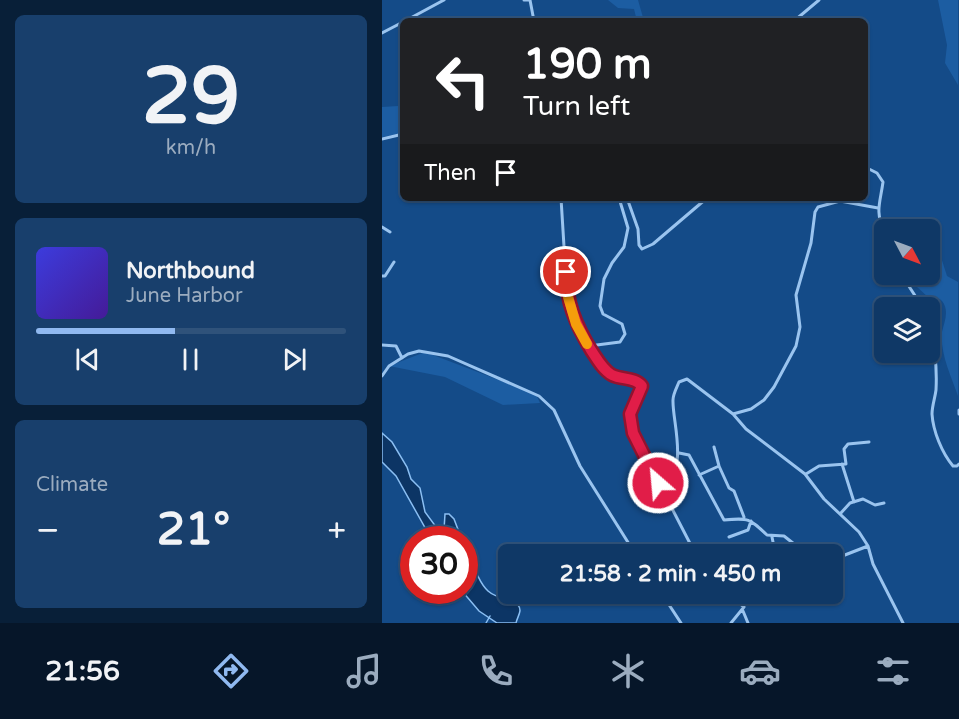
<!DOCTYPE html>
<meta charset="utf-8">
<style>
body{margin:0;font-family:"Varela Round",sans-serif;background:#183f6c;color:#f1f3f6;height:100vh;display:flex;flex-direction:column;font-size:22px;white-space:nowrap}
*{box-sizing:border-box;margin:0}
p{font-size:20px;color:#9bacbf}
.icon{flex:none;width:33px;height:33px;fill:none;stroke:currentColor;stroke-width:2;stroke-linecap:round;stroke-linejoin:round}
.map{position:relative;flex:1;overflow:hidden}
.drawer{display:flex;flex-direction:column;gap:15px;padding:15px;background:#081f38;width:382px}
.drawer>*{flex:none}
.hud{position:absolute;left:18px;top:18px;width:468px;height:183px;border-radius:9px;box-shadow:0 2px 4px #0004,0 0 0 2px #2f527a;background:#202124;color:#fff;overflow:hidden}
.needle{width:39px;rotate:131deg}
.fabs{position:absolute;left:492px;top:219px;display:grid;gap:12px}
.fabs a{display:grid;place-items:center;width:66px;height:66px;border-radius:9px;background:#0f3866;box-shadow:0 2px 4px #0004,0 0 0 2px #2f527a;font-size:30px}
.speed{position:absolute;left:18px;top:526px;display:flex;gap:12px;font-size:30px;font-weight:700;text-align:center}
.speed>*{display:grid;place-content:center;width:78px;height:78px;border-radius:50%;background:#0f3866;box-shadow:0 2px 4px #0004,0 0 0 2px #2f527a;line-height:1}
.speed .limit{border:9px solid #d22;background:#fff;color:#111}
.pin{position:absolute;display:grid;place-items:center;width:51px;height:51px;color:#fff;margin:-26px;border:3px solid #fff;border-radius:50%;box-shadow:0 2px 6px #0007}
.me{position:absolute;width:66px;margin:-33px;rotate:333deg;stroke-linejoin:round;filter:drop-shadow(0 0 4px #0008)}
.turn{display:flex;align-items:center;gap:21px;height:126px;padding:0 24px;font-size:27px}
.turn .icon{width:78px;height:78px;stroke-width:2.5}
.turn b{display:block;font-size:42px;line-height:51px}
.then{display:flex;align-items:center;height:57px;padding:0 24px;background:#0003;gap:12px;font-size:22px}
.big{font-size:45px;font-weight:700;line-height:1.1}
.drawer .tile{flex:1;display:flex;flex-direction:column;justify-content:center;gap:9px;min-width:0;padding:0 21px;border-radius:9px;background:#183f6c}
.drawer .dial{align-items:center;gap:0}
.dial b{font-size:78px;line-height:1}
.song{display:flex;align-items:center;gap:18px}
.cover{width:72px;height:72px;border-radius:9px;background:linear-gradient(135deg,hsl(240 70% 55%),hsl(260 70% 35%))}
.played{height:6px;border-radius:3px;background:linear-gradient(90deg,#90b9f0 45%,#2f527a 45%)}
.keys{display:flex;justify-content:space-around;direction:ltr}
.heat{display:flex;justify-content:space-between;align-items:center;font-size:33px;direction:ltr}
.trip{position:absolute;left:116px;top:544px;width:345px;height:60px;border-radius:9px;background:#0f3866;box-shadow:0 2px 4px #0004,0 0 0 2px #2f527a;font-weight:700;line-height:60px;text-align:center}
.dock{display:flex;height:96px;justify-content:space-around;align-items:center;background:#061629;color:#9bacbf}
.dock .icon{width:42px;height:42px}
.dock .on{color:#90b9f0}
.dock b{font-size:27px;color:#f1f3f6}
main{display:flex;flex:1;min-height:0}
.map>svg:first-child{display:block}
</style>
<main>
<section class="drawer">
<div class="tile dial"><b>29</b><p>km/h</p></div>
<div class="tile">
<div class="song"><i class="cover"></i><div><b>Northbound</b><p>June Harbor</p></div></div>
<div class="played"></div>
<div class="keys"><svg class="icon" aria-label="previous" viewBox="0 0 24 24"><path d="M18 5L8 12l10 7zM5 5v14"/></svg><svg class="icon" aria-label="pause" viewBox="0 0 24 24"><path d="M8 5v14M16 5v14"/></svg><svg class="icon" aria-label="next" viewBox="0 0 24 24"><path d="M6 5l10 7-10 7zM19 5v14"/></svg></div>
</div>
<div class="tile"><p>Climate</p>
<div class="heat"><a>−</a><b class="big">21°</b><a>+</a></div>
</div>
</section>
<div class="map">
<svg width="577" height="623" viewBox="0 0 577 623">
<rect width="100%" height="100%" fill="#144b88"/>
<!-- green -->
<path fill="#1c5da2" d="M226,0H256L262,21H255L252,9L236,8Z
M556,0H576V85L563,63L565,45Z
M18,98H21V133L0,137V107L16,106Z
M548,243L556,248L565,276L576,282V396C569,376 558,354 560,332C562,322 568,311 560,301C557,297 551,298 547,298L522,275H506L548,274Z
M43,352L154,394L158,403L121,405L63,377L7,366Z"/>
<!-- water -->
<path fill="#0c3565" stroke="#8bbff3" stroke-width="1.5" d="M0,433L10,442L25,467L29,479L38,488L43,512L57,531L62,530L63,514H67L72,519L80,540H50L14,476L0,462Z
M83,544C91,559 94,580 106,591C116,600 132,598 136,605C141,611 135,617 134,623H115L97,611L80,591H82Z"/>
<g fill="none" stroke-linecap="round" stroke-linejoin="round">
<!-- stream -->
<path stroke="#8bbff3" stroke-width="1.5" d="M104,623L108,616"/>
<!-- street -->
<path stroke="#9ac4ef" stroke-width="3" d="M142,0H148
M148,0L152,21
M23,21L62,0
M412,21L437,0
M0,33L21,22
M0,139L21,134
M483,167L495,173L501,182C498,204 493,210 502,232
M179,198L185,295L194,324L200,337L224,371L231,376L256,381L260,386L248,415L251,433L314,555
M245,198L256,229L257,245L260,249L271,244L325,198
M0,227L8,232
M519,274L541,308
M0,276H3L12,262
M548,329C553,348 555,371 554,390C553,398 550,406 550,414C551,431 560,453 571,466H575L577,464
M0,345L14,346L20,358
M207,346L238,342L243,334L240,324L221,314L218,306L222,279L230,263L242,247L246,228L237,198
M0,376L7,366L26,354L37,351L66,356L157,396L172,410L198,466L254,555
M577,410V414
M351,414L369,409L382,400L392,387L414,346L418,327L414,295L429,243L433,212L436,207L458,201L496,208
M332,447L337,466
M297,453L307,455L342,520C367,518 367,518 385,535L402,536L426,555
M460,464L472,502
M424,474L437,466L464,464L462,449L466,444L487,442
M317,475L337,466L347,488L352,491L362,517
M277,483C309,475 290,422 291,400C291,394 295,387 297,382L305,379L351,414L364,429L423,474L442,499L477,532L486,546L491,564L521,623
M458,514L468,503L481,499L493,505L502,503
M347,537L366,530L369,521
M390,537L392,547L401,555
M450,560L486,546
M280,594L299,623
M336,594L345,603L356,602L362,607L349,623
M356,602L375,594
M361,611L366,623"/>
</g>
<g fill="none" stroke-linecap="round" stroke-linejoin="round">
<defs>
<path id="route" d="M184,272C184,302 194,325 209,350C215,359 221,370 230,375C240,380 253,377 260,386L248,414L251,433L276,483"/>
</defs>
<!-- route casing -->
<use href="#route" stroke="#92132f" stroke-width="15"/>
<!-- route -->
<use href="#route" stroke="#e11d48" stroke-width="10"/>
<!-- slow -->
<path stroke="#f59e0b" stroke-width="10" d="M186,297L194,324L205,344"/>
</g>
</svg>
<div class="fabs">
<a><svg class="needle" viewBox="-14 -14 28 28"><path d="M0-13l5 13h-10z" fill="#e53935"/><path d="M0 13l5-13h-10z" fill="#9bacbf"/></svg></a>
<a><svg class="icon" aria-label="layers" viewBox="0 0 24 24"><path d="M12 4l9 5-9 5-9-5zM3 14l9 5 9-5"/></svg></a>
</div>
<div class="speed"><div class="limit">30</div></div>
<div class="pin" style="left:184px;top:272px;background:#d93025"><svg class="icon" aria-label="arrive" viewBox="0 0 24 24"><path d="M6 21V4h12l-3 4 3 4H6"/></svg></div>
<svg class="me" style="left:276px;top:483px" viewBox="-20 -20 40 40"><circle r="17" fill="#e11d48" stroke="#fff" stroke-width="3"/><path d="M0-11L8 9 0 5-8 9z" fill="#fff"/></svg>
<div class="trip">21:58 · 2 min · 450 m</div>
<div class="hud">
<div class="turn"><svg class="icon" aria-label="left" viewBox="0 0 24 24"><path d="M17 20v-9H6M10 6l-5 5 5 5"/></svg><div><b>190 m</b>Turn left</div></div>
<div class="then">Then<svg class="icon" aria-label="arrive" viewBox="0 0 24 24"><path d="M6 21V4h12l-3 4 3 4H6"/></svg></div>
</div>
</div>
</main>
<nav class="dock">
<b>21:56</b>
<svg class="icon on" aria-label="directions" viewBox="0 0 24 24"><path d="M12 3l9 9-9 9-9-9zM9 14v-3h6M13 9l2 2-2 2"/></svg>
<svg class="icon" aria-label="music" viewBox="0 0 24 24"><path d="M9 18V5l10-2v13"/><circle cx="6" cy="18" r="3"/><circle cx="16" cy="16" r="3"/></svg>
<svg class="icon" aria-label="phone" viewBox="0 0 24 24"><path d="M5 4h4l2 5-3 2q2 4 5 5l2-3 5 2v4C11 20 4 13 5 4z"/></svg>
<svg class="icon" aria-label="climate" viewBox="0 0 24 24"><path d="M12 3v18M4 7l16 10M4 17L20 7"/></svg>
<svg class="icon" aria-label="car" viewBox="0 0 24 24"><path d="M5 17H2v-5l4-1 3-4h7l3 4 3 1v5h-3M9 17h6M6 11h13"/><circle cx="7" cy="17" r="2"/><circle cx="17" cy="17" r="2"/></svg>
<svg class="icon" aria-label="filters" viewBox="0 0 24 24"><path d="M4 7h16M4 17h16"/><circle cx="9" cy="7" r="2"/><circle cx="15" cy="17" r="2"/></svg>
</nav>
